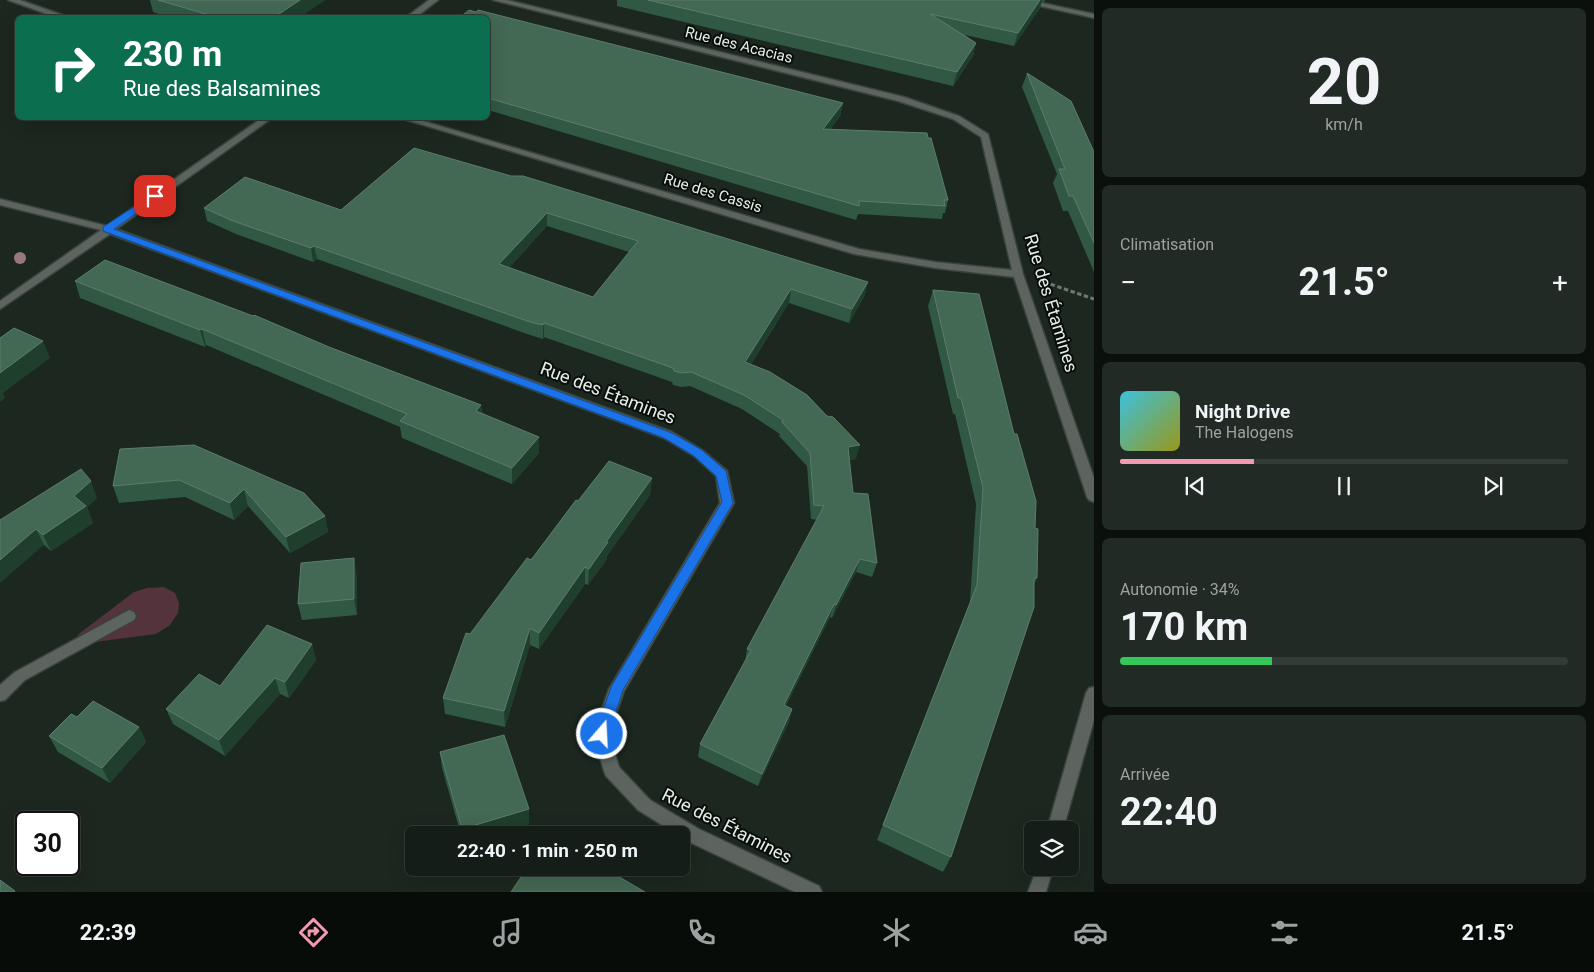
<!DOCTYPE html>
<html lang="fr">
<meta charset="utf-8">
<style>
body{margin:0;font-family:Roboto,sans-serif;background:#212a24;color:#f1f3f6;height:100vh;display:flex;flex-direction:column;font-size:19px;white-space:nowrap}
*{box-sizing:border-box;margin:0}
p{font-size:16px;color:#9da2a1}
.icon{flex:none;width:28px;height:28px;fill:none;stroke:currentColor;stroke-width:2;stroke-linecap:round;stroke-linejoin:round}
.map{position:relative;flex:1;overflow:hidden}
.drawer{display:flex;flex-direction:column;gap:8px;padding:8px;background:#0b100d;width:500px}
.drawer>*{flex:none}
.top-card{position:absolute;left:15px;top:15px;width:475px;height:105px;border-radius:8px;box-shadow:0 5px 20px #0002,0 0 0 1px #333b36;background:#0b6e4f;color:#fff;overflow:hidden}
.fabs{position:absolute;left:1024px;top:821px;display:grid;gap:10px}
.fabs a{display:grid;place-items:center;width:55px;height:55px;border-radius:8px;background:#141d17;box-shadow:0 5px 20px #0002,0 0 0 1px #333b36;font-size:25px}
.speed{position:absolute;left:15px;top:811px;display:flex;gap:10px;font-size:25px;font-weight:700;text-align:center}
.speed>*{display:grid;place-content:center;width:65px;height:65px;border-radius:50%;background:#141d17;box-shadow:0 5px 20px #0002,0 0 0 1px #333b36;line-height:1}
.speed .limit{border:2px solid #111;border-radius:8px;background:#fff;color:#111}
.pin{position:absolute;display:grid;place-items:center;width:42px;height:42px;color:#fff;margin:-21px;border-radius:10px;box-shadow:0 2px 8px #0006}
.me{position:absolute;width:55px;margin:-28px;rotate:19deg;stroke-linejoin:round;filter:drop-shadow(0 0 4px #0008)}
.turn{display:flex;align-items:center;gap:18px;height:105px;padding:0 25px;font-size:22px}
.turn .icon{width:65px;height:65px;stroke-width:2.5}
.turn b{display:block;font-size:35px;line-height:42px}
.big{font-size:38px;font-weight:700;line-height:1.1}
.drawer .tile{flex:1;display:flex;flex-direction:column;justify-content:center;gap:8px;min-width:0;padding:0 18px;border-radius:8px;background:#212a24}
.drawer .dial{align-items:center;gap:0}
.dial b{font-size:65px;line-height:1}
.song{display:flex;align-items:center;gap:15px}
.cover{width:60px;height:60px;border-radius:8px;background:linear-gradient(135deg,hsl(190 70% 55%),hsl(60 70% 35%))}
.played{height:5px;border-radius:2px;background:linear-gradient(90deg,#f19ab1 30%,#333b36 30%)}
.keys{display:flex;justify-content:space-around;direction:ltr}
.heat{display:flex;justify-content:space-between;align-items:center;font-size:28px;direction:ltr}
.charge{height:8px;border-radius:4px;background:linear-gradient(90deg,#34c759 34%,#333b36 0)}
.trip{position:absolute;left:405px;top:826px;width:285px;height:50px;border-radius:8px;background:#141d17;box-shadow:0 5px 20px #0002,0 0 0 1px #333b36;font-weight:700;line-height:50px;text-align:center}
.menu{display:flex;height:80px;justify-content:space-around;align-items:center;background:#080c09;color:#9da2a1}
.menu .icon{width:35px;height:35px}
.menu .selected{color:#f19ab1}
.menu b{font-size:22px;color:#f1f3f6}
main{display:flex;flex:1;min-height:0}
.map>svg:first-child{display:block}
</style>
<main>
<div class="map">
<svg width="1094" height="892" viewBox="0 0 1094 892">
<rect width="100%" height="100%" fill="#1b271f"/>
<!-- green -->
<path fill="#55333c" d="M164,587L175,593L179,603L178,613L170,625L156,634L80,644L74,641L80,633L134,592L147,588Z"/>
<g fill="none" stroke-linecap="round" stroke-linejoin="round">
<defs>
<path id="minor" d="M8,0H20L71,18H58Z
M429,0H438L415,18H405Z
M493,0H507L904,97L959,116L988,134L1023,274L1094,478V502L1089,500L1087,497L1014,277L935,268L854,254L400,118H413L859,249L935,262L1012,270L981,137L953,119L898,101Z
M1013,0H1028L1094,14V18Z
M262,118H272L116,229L672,432L702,450L727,471L734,503L624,691L609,734L619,767L650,800L699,829L819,886L822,892H795L687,841L681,835H678L638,810L606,776L604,771L593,734L609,689L720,503L716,476L694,456L664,438L110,234L0,309V301L101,230L0,205V199L107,226Z
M129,610L134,612L136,616L134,620L25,680L5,700L0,701V685L15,672Z
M1094,687V720L1063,830H1047L1086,693L1089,688Z
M1037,868H1053L1046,892H1028Z"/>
</defs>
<!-- minor casing -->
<use href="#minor" stroke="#37433b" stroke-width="3"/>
<!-- path -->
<path stroke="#6c7770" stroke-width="3" stroke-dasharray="4.5 2.5" stroke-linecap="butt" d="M1044,282L1094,299"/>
<!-- minor -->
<use href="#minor" fill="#5d635f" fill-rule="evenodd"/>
</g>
<!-- trees -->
<circle fill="#96787e" cx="20" cy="258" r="6"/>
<!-- wall -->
<path fill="#305842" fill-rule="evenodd" d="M150,0H325L298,18H171L153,12Z
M617,0H1045L1044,2L1042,1L1040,8L1014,46L965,35L976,43L973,56L953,86L617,6Z
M488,18L843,103L840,116L830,130L948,200L945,213H943L942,219L858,214L856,220L488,110Z
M1027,73L1094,152V272L1068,211H1063L1053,183L1057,174L1022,87Z
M414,148L865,295L849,323L789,303L751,364L856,459L849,460L853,493L877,563L872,577L856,572L832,618L830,617L786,706L792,709L789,722L758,786L698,757L700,744L745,662L747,649L817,520L811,519L807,466L779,436L780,434L742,409L690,386L681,387L673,385L672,382L544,337L543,339L530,335L317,259L313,262L236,234L207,221L204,208L341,210ZM547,226L629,252L593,297L509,268Z
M75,281L329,347L481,405L482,413L539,453L512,484L402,438L400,427L206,345L205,347L80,298Z
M933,290L1035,528L1037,578L1034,584L951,857L943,872L877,840L970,602L976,504L955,414H953L928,306Z
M120,449L325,516L328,532L290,553L248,506L234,520L185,497L119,503L113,486Z
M652,478L650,495L607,556V559L588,585L585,584L539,649L530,645L505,727L445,714L443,698L470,634L531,560L578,501Z
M97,498L87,507L93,523L51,551L44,545L0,520Z
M357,575V615L302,620L298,604Z
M312,644L316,660L289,698L280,694L225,756L173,724L166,709L220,686Z
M139,727L146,742L110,783L58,752L49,736Z
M440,752L529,824L492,835H461L442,768Z"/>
<!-- shaded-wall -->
<path fill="#1f3e2c" d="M300,0H325L298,18H273Z
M1040,0H1042L1040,8L1014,46L1018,33Z
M976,43L973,56L953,86L957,72Z
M843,103L840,116L821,142L823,129Z
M547,213V226L500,278L499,264Z
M314,246L317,259L313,262L311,248Z
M868,282L865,295L849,323L852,309Z
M791,289L789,303L743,376L745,362Z
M544,323V337L543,339V325Z
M202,329L206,345L205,347L200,330Z
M43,341L50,358L3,393L5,398L0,402V373Z
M481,405L482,421L476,411Z
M539,437V453L512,484V468Z
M860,445L856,459L844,461L848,447Z
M652,478L650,495L607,556V559L588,585L589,569L606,542Z
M91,481L97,498L87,507L93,523L51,551L43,535L74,496Z
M244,489L248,506L234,520L230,503Z
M325,516L328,532L290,553L286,537Z
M36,529L44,545L0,583V560Z
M354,558L357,575V615L354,599Z
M860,559L856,572L832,618L836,605Z
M585,567V584L539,649V633Z
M834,604L830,617L780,718L784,705Z
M530,628V645L505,727L504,711Z
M312,644L316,660L289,698L285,682Z
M275,678L280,694L225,756L219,740Z
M792,709L789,722L758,786L762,774Z
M139,727L146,742L110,783L102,768Z
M529,809V824L492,835H462V829Z"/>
<!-- building -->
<path fill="#436853" stroke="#5c7d6b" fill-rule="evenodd" d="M158,0H300L273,18H215L216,17Z
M648,0H1040L1018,33L930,14L976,43L957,72Z
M469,10L476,12L478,10L843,103L823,129L927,133L928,138H931L948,200H944L945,206L859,201V206L488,98V18H459Z
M1027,73L1071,101L1094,152V243L1073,196H1069L1059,169H1065Z
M414,148L511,176H523L868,282L852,309L791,289L745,362L770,372L807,395L827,416L833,417L860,445L848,447L853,493L868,494L877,563L860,559L836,605L834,604L784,705L792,709L762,774L700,744L751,650L747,649L824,506L814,505L810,453L782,422L783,420L744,395L691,372L682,373L674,371L673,368L544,323L543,325L530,322L314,246L311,248L233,221L204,208L245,177L341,210ZM547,213L638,241L593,297L499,264Z
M105,260L253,316L254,315L329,347L481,405L476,411L539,437L512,468L400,421L407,414L202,329L200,330L75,281Z
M933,290L979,294L1014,434H1017L1036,501L1035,528L1038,529L1037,578H1034V607L951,857L883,825L977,585L983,488L961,398H958Z
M14,328L43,341L0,373V338Z
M194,445L304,493L325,516L286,537L244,489L230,503L179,480L113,486L120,449Z
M609,461L652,478L606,542H608L589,569L585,567L539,633L530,628L504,711L443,698L466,633L470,634L527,558L531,560L576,500L578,501Z
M81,469L91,481L74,496L86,506L43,535L36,529L0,560V520Z
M354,558V599L298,604L301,563Z
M267,625L312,644L285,682L275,678L219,740L166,709L199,674L220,686Z
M93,701L139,727L102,768L49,736L71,714L77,717Z
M504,735L529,809L462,829L440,752Z
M527,868H604L645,892H511Z
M0,880L15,891L14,892H0Z"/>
<!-- route -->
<path fill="#1a73e8" stroke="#114b97" d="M155,193L159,196L158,198L114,229L672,433L702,450L726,471L733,503L623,690L607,739L602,740L596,739L594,734L612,685L722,502L716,476L694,456L664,438L103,231V227Z"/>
<g text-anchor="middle" stroke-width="4" stroke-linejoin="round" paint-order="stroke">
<!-- far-street labels -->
<g font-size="15" fill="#e5ede8" stroke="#090e0b">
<text transform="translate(739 45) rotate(14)" y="5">Rue des Acacias</text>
<text transform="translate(713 193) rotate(17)" y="5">Rue des Cassis</text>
</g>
<!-- street labels -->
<g font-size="18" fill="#e5ede8" stroke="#090e0b">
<text transform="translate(1051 303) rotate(73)" y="6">Rue des Étamines</text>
<text transform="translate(608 393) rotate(21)" y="6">Rue des Étamines</text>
<text transform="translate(727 826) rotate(27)" y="6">Rue des Étamines</text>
</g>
</g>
</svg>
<div class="fabs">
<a><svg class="icon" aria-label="layers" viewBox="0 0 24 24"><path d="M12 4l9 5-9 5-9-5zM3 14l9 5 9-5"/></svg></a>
</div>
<div class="speed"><div class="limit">30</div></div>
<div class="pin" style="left:155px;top:196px;background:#d93025"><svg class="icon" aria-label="arrive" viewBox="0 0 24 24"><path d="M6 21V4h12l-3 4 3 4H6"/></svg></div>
<svg class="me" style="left:602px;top:734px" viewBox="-20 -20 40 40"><circle r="17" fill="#1a73e8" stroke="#fff" stroke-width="3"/><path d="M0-11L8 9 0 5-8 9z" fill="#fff"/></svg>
<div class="trip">22:40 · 1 min · 250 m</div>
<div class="top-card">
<div class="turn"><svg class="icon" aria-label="right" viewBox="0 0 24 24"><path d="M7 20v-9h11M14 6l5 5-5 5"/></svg><div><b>230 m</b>Rue des Balsamines</div></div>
</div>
</div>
<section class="drawer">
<div class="tile dial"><b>20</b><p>km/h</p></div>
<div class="tile"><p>Climatisation</p>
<div class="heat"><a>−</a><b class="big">21.5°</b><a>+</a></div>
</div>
<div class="tile">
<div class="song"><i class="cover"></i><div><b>Night Drive</b><p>The Halogens</p></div></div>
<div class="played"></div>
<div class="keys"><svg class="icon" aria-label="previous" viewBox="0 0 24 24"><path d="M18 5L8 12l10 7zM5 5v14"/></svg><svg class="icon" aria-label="pause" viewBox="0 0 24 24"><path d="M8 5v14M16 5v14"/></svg><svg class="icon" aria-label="next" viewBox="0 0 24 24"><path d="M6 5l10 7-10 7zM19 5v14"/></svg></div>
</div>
<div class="tile"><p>Autonomie · 34%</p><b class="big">170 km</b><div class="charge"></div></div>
<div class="tile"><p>Arrivée</p><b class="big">22:40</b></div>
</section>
</main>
<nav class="menu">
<b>22:39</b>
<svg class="icon selected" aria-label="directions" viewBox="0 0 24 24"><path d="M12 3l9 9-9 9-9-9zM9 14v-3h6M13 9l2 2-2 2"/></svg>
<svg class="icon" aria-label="music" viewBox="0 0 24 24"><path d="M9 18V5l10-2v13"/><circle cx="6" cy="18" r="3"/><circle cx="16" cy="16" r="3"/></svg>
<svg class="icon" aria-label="phone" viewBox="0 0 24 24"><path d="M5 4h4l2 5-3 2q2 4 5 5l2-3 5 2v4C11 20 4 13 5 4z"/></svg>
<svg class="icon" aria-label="climate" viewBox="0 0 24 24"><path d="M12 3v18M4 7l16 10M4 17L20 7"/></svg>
<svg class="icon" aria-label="car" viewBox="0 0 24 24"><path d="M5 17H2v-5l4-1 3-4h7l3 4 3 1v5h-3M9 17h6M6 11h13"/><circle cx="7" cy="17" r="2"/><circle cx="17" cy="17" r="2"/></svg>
<svg class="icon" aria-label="filters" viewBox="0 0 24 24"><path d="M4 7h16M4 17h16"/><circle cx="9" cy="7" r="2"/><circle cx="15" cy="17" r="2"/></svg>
<b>21.5°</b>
</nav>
